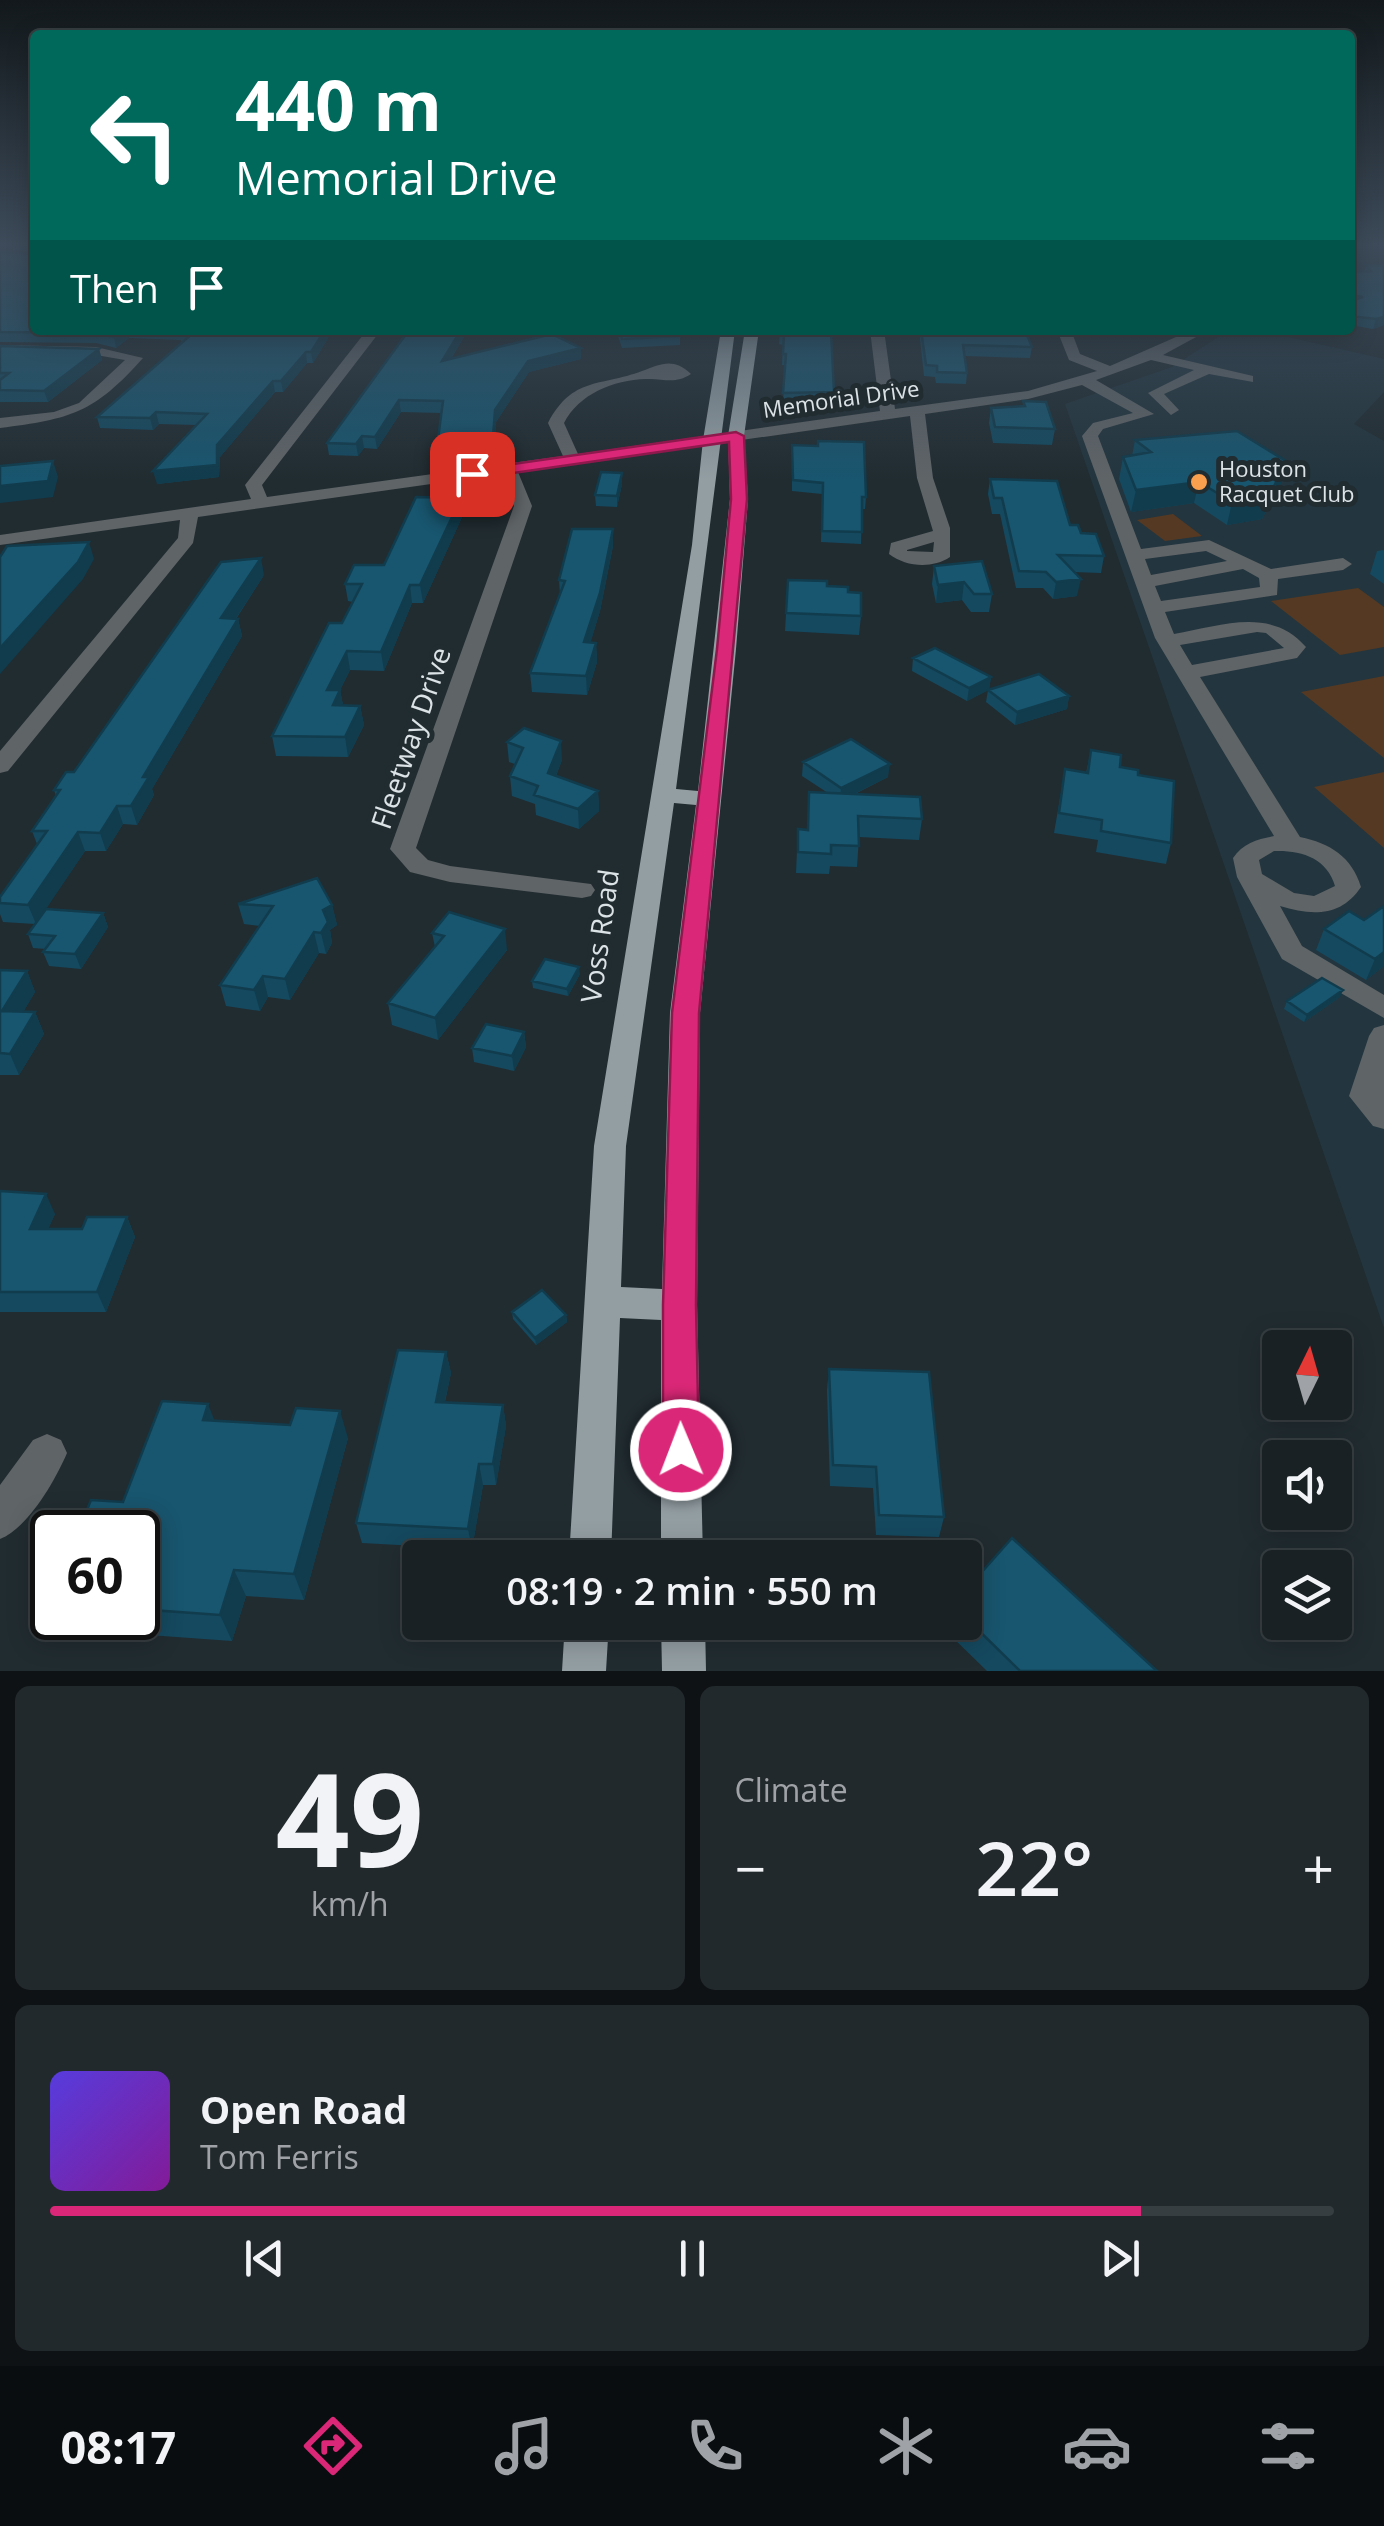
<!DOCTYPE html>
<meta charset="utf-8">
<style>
body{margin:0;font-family:"Open Sans",sans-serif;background:#22292d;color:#f1f3f6;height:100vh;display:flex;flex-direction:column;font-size:38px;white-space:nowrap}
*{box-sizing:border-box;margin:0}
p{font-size:32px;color:#9fa3a7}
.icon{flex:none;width:55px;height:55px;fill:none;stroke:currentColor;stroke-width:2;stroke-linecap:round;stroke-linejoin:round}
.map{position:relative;height:1671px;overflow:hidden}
.drawer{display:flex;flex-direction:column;gap:15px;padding:15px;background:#0e1214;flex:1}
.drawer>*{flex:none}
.guide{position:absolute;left:30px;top:30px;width:1325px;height:305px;border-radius:10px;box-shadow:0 5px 25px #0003,0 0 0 2px #373e42;background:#00695c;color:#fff;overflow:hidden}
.needle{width:65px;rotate:5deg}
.buttons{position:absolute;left:1262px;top:1330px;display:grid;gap:20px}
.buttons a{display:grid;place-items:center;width:90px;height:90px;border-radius:10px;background:#192125;box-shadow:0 5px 25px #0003,0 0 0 2px #373e42;font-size:50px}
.speed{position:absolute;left:30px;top:1510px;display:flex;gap:20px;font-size:50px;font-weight:700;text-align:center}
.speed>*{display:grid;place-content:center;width:130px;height:130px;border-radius:50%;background:#192125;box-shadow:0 5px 25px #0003,0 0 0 2px #373e42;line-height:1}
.speed .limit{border:5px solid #111;border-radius:15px;background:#fff;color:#111}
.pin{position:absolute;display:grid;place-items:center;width:85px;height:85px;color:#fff;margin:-42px;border-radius:20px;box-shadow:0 5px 15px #0006}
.me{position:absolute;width:110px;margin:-55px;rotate:359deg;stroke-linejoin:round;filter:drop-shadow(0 0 8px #0008)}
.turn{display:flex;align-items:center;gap:35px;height:210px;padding:0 40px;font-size:45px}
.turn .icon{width:130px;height:130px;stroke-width:2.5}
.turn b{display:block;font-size:70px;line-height:85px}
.then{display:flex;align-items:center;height:95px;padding:0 40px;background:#0003;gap:20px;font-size:38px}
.big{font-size:75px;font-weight:600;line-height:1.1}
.drawer .widget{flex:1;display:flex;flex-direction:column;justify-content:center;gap:15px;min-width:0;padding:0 35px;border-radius:15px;background:#22292d}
.drawer .dial{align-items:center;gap:0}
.dial b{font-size:130px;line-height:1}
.song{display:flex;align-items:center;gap:30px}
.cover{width:120px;height:120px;border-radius:15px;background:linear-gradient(135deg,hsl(250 70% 55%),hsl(290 70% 35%))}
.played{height:10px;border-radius:5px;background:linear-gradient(90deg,#db2777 85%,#373e42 85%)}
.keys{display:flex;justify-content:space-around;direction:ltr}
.heat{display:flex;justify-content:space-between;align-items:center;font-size:55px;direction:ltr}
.drawer .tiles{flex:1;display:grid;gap:15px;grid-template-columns:1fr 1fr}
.widget:last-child{grid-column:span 2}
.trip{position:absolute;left:402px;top:1540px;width:580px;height:100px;border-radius:10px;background:#192125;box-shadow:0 5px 25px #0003,0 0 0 2px #373e42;font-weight:600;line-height:100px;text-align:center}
.menu{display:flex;height:160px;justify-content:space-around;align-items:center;background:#0a0d0f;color:#9fa3a7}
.menu .icon{width:70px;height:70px}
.menu .current{color:#db2777}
.menu b{font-size:45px;color:#f1f3f6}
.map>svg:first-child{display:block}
</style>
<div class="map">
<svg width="1384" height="1671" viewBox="0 0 1384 1671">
<rect width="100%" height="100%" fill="#212c31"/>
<!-- built -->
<path fill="#23353e" d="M1229,330H1258L1384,359V392L1354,424L1384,441V1328L1065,404L1172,367Z"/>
<!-- green -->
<path fill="#553922" d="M1173,514L1202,536L1165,541L1137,520Z
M1358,588L1384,607V647L1340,655L1271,601Z
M1384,676V758L1301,692Z
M1384,772V848L1314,787Z"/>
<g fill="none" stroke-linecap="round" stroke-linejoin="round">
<!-- minor -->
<path fill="#5f6467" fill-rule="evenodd" d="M367,330H381L262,485L267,497L563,456L548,423C573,376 600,387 642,371C661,364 673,357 691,374C674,385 664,378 646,379C613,380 579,394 564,423L578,454L880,411L870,330H884L895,409L1028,391L1097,371L1069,360L1057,330H1071L1080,354L1110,366L1192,330H1209L1163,355L1253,376V382L1209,374L1164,394L1179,410L1171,415L1148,393L1194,370L1151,360L1096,380L1154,414L1103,429L1098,436L1141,549L1209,540L1271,569L1343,558L1352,564L1343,570L1278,579L1277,595L1165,612L1174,634C1220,626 1271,606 1306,647L1297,658L1200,677L1300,837C1330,843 1352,857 1361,887C1341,917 1312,916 1280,906L1302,946L1384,995V1018L1282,959L1237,877L1233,858C1243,843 1258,839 1274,836L1155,638L1082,436L1093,423L1133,413L1082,385L1028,399L925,414L933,478L950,528V557C932,569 906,567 889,554L891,543L933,531L917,478L910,416L518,472L532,506L416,848L428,860L450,866L591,884L595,890L591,896L582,898L450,882L410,872L390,849L514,506L502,474L198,517L193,543L8,771L0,773V751L178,538L180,520L0,545V535L251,499L245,485ZM934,542L933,552L907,551V550ZM1206,551L1227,561L1151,575L1145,559ZM1243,569L1259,578L1260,587L1161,601L1155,586ZM1257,632L1266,633L1284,648L1192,665L1180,645ZM1274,851C1301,850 1327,858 1335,886L1314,896L1294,893L1262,874L1259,860Z
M0,345L96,347L143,358C94,413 71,419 0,428V418L54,412L79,403L125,360L96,355L0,353Z
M1384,1025V1129L1373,1126L1349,1096L1369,1036L1374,1028Z
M47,1434L61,1440L67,1453C55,1481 28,1528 0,1539V1485L33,1440Z"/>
<!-- major -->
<path fill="#939ea3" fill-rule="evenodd" d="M721,330H735L676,789L698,791L730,499L728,436L745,330H759L744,436L748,499L736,649L700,1013L697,1305L703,1558H661V1320L620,1318L611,1558H569L594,1146L692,545L703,440ZM674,803L696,805L670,1013L662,1289L621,1287L626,1146Z
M565,1622H609L606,1671H562Z
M661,1622H705L706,1671H662Z"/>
</g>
<!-- wall -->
<path fill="#15495f" d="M12,246H35V330H223L221,333H264L266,330H333L313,363H307L283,392H275L220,457L219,477L157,484L197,425L159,424L153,430L100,428L97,417L182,343L181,340L129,338L116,348L96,343L0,342V252L32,254L34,250H13Z
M1366,265L1384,266V325L1373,329L1350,325V272L1365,271Z
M409,330H468L451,359H581L529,372L496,422L494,450L439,451L438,439L442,413L401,412L377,449L364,448L358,456L329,455L327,443Z
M616,330H678L680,336V345L622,348Z
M780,330L834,392L833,403L783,405L785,365H782L783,345L779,344Z
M919,330H1025L1032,347L1030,358L965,356L967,373L966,384L936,383L935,377L924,376Z
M0,346L99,349L102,360L48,402H0Z
M1023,401L1055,429L1052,445L993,443L989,423L991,408L1023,407Z
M1135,440L1281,483L1262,519L1227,525L1194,503L1131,512L1119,479L1123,457L1132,456Z
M792,456L866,497L865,509H862L861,544L821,542L822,494L792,491Z
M622,473V484L617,507L596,506L595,495Z
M990,479L1070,525L1081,533L1104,556L1101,573L1074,572L1077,596L1053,599L1043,588H1016L1000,514H992L988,494Z
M461,498L463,515L423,603H412L384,671L350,670L340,690L343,705L360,706L364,725L348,757L276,756L272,736L342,623L353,602L348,601L345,584L384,565Z
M613,529V546L600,611L590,643H596L597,662L587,695L532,692L530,673L560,594L559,580Z
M1384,550V584L1370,574L1377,551Z
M934,566L992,594L989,612H971L962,600L936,603L932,584Z
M264,575L236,619H238L242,636L152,789L154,795L137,825L123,824L106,851H85L42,914L103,913L108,927L81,969L49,966L43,952L46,949L33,948L28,934L35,924L3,922L0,914V897L37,844L32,831L56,796L54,790L74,772Z
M788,580L848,592L861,616L859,635L785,631Z
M913,658L991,677L989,689L1069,696L1067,709L1015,725L986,702L988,690L967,701L912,671Z
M507,742L562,760L556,776L598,791L599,811L579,829L536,815L535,804L512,796L510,776L515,764L509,762Z
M1091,750L1138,775L1171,843L1166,864L1096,852L1098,840L1054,833L1065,769L1086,773Z
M803,762L888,777L855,794L922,819L919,840L859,837L857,867L830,866L829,874L796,873L798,829L807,830L809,792L828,793L802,776Z
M238,904L332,905L337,925L330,930L332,943L326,954L319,953L290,1000L268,997L260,1011L226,1006L220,985L260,926L244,924Z
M1384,906V966L1366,980L1316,950L1324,929L1364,920Z
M432,933L507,950L438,1040L392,1025L388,1003L435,947Z
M0,970L27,971L35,992L23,1012H35L44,1034L19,1075H0Z
M580,974L568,996L533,988L532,981Z
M1340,997L1304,1022L1284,1009L1287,1001Z
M524,1032L526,1047L514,1071L474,1062L472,1048Z
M0,1191L55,1214L48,1229H82L127,1217L135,1237L106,1312H0Z
M512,1312L566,1315L567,1322L536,1345L513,1319Z
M446,1352L451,1373L445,1402L503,1405L506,1426L496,1485H483L472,1549L362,1543L356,1523Z
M829,1369L944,1517L939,1537L876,1535L873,1488L830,1486L827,1390Z
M215,1421L348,1438L304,1600L246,1596L232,1641L65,1629L58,1618H138V1532L123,1502Z
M965,1591L1157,1671H987L946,1631L948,1622H965Z"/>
<!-- shaded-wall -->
<path fill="#113c4d" d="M1384,317V325L1373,329L1376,319Z
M123,330H127L129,338L116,348L114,337Z
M325,330H333L313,363L311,352Z
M461,330H468L443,372L442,361Z
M581,348V359L529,372L496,422L494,450L493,437L495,410L528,361Z
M99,349L102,360L48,402L44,391Z
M306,352L307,363L283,392L281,381Z
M273,381L275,392L220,457L219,477L157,484L153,471L217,445Z
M399,400L401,412L377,449L375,437Z
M156,412L159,424L153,430L150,418Z
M362,436L364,448L358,456L356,444Z
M53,461L58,477L53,497L0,503V486Z
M1286,461L1281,483L1262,519L1227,525L1232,502Z
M622,473V484L617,507V496Z
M1199,482L1194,503L1131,512L1136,490Z
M461,498L463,515L423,603L420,585Z
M613,529V546L600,611L585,661L584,642Z
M89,542L94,559L83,579L0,674V648Z
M261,558L264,575L225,635L221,618Z
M1081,579L1077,596L1053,599L1056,582Z
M964,582L962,600L936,603L938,585Z
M410,585L412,603L384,671L381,652Z
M238,619L242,636L152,789L154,795L137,825L131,806L143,777Z
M596,643L597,662L587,695L586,676Z
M347,651L350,670L333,704L340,690L344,710L337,724L327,690Z
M991,677L989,690L967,701L969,688Z
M1069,696L1067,709L1015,725L1017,712Z
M360,706L364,725L348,757L345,737Z
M561,741L562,760L549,793L548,773Z
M890,764L888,777L840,801L841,788Z
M598,791L599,811L579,829L578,809Z
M117,806L123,824L106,851L100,833Z
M78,832L85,851L36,924L28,905Z
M332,905L337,925L330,930L332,943L326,954L321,933L323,910Z
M103,913L108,927L81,969L75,954Z
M505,929L507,950L438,1040L435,1018Z
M314,932L319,953L290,1000L285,979Z
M1384,952V966L1366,980L1375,959Z
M579,967L580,974L568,996L567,989Z
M27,971L35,992L11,1033L2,1011Z
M263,976L268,997L260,1011L254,990Z
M1343,990L1340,997L1304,1022L1307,1015Z
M35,1012L44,1034L19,1075L10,1054Z
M524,1032L526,1047L514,1071L512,1056Z
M46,1194L55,1214L39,1249L30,1229Z
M127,1217L135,1237L106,1312L97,1292Z
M566,1315L567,1322L536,1345L535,1338Z
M446,1352L451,1373L440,1423L436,1402Z
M208,1404L219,1432L203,1420Z
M503,1405L506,1426L496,1485L493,1464Z
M340,1411L348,1438L304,1600L294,1574Z
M479,1464L483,1485L472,1549L468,1529Z
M234,1570L246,1596L232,1641L220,1615Z"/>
<!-- building -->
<path fill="#18556e" stroke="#113c4d" stroke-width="2.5" d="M35,248V330H123L114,337L93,333L0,332V252L32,254Z
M1366,265L1384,266V317L1376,319L1350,316V301L1363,297L1350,295V272L1371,271Z
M182,330H212L210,333H264L266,330H325L311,352H306L281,381H273L217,445V465L153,471L207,414L156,412L150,418L97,417L193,333H180Z
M409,330H461L442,361L552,334L581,348L528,361L495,410L493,437L438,439L443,401L399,400L375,437L362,436L356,444L327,443Z
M619,330H678L680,336L622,339Z
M780,330L831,331L834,392L783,393L786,354H783L784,334H780Z
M921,330H1025L1032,347L963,345L967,373L937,372V366L926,365Z
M0,346L99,349L44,391L0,390V380L9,373H0Z
M1023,401L1046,402L1055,429L995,427L991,408L1025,406Z
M1237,431L1286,461L1269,497L1232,502L1199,482L1136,490L1123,457L1151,452L1135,440Z
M818,441L864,442L866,497H862V532L822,531L823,483L793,480L792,445L818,446Z
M53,461L48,481L0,486V466Z
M601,472L622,473L617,496L595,495Z
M990,479L1057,481L1070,525H1078L1081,533L1096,534L1104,556L1058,555L1081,579L1056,582L1046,572L1019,571L1002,498H994Z
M416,497L461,498L420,585H410L381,652L347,651L327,690H340L333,705L360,706L345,737L272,736L329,623H342L362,584H345L354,565H384Z
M572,529H613L600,593L584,642L596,643L586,676L530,673L565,581L559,580Z
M89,542L78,562L0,648V557L7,546Z
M261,558L221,618L238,619L143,777H149L131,806H117L100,833L78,832L28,905L0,903V897L47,831H32L60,790H54L66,772H74L221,562Z
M982,561L992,594H974L964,582L938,585L934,566Z
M788,580L827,581V586L848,587V592L861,593V616L786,613Z
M935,648L991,677L969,688L913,658Z
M1039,674L1069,696L1017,712L988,690Z
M524,728L561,741L548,773L598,791L578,809L534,795L538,786L510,776L523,748L507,742Z
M851,739L890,764L841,788L803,762Z
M1091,750L1121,755L1120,767L1138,770V775L1174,781L1171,843L1101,831L1102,820L1059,813L1065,769L1088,773Z
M809,792L920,797L922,819L858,816L859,846L831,845V854L798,852V829L808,830Z
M317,878L332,905L323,910L328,922L321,933L314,932L285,979L263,976L254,990L220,985L273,906L238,904Z
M1384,906V952L1375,959L1324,929L1349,911L1364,920Z
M46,909L103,913L75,954L43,952L55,936L28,934Z
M449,912L505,929L435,1018L388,1003L444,936L432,933Z
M545,959L579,967L567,989L532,981Z
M0,970L27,971L2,1011L35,1012L10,1054L0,1053Z
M1322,978L1343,990L1307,1015L1287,1001Z
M486,1024L524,1032L512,1056L472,1048Z
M0,1191L46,1194L30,1229H82L87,1217H127L97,1292H0Z
M542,1290L566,1315L535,1338L512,1312Z
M398,1350L446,1352L436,1402L503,1405L493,1464H479L468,1529L356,1523Z
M829,1369L929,1372L944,1517L879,1515L876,1467L833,1465Z
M162,1401L208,1404L203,1420L290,1425L296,1408L340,1411L294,1574L234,1570L220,1615L138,1609V1532H78L91,1500L123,1502Z
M1012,1538L1157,1671H1020L965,1617V1591Z"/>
<!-- sky -->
<linearGradient id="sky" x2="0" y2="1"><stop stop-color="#12181b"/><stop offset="0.51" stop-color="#3d4b5a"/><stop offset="1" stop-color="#3d4b5a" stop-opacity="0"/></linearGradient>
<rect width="1384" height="480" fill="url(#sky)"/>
<!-- route -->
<path fill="#db2777" stroke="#8e194d" stroke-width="2.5" d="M736,432L744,436L747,499L699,1013L696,1305L699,1450L694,1462L681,1467L668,1462L663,1450V1305L672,1013L717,649L731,499L729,442L472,479L465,474L472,470Z"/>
<!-- markers -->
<circle fill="#fa9f4e" stroke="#212c31" stroke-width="4" cx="1199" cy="482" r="10"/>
<g text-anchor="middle" stroke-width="10" stroke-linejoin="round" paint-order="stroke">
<!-- far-street labels -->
<g font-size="22" fill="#dce3e7" stroke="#212c31">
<text transform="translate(841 399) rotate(-8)" y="8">Memorial Drive</text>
</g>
<!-- far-poi labels -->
<g font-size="22" fill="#dce3e7" stroke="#212c31" text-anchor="start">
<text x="1219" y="477">Houston<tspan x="1219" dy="25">Racquet Club</tspan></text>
</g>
<!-- street labels -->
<g font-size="28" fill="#dce3e7" stroke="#212c31">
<text transform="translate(411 738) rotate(-71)" y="10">Fleetway Drive</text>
<text transform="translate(600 936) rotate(-82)" y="10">Voss Road</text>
</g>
</g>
</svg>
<div class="buttons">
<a><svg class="needle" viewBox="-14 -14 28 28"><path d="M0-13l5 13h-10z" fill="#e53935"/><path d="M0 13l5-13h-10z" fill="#9fa3a7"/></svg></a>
<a><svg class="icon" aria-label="sound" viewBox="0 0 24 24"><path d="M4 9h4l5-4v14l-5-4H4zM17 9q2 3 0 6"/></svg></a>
<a><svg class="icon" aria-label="layers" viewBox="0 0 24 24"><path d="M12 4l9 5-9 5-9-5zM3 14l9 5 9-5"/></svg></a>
</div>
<div class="speed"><div class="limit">60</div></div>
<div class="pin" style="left:472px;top:474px;background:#d93025"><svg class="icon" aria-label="arrive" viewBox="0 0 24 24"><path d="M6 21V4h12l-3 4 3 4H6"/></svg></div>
<svg class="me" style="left:681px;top:1450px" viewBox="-20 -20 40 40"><circle r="17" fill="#db2777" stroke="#fff" stroke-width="3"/><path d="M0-11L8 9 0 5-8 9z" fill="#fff"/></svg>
<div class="trip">08:19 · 2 min · 550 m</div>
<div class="guide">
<div class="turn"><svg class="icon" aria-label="left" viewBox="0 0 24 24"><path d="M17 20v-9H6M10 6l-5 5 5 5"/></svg><div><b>440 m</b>Memorial Drive</div></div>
<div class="then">Then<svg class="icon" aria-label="arrive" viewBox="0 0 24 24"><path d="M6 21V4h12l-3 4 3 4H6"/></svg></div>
</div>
</div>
<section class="drawer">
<div class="tiles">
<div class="widget dial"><b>49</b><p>km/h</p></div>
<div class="widget"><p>Climate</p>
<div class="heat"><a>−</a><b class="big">22°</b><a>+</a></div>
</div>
<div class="widget">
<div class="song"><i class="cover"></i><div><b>Open Road</b><p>Tom Ferris</p></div></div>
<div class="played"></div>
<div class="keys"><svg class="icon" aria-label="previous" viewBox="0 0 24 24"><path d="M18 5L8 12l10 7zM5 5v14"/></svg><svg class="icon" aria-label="pause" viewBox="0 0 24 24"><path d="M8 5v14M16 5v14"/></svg><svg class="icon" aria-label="next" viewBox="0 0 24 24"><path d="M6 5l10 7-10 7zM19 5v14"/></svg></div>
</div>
</div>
</section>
<nav class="menu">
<b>08:17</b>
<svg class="icon current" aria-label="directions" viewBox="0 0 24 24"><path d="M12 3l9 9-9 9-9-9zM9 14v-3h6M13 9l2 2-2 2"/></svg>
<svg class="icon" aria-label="music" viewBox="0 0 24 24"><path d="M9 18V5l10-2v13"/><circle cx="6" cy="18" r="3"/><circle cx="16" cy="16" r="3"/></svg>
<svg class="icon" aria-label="phone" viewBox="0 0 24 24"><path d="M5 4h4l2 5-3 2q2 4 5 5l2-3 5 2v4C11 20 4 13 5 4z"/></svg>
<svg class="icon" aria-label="climate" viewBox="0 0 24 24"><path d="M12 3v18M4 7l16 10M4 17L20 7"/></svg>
<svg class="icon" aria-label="car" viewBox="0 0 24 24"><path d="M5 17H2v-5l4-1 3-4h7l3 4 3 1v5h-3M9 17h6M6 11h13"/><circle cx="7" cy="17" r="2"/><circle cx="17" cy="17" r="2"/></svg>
<svg class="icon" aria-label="filters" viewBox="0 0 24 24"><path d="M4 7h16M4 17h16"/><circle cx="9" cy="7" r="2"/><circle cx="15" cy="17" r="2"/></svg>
</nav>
